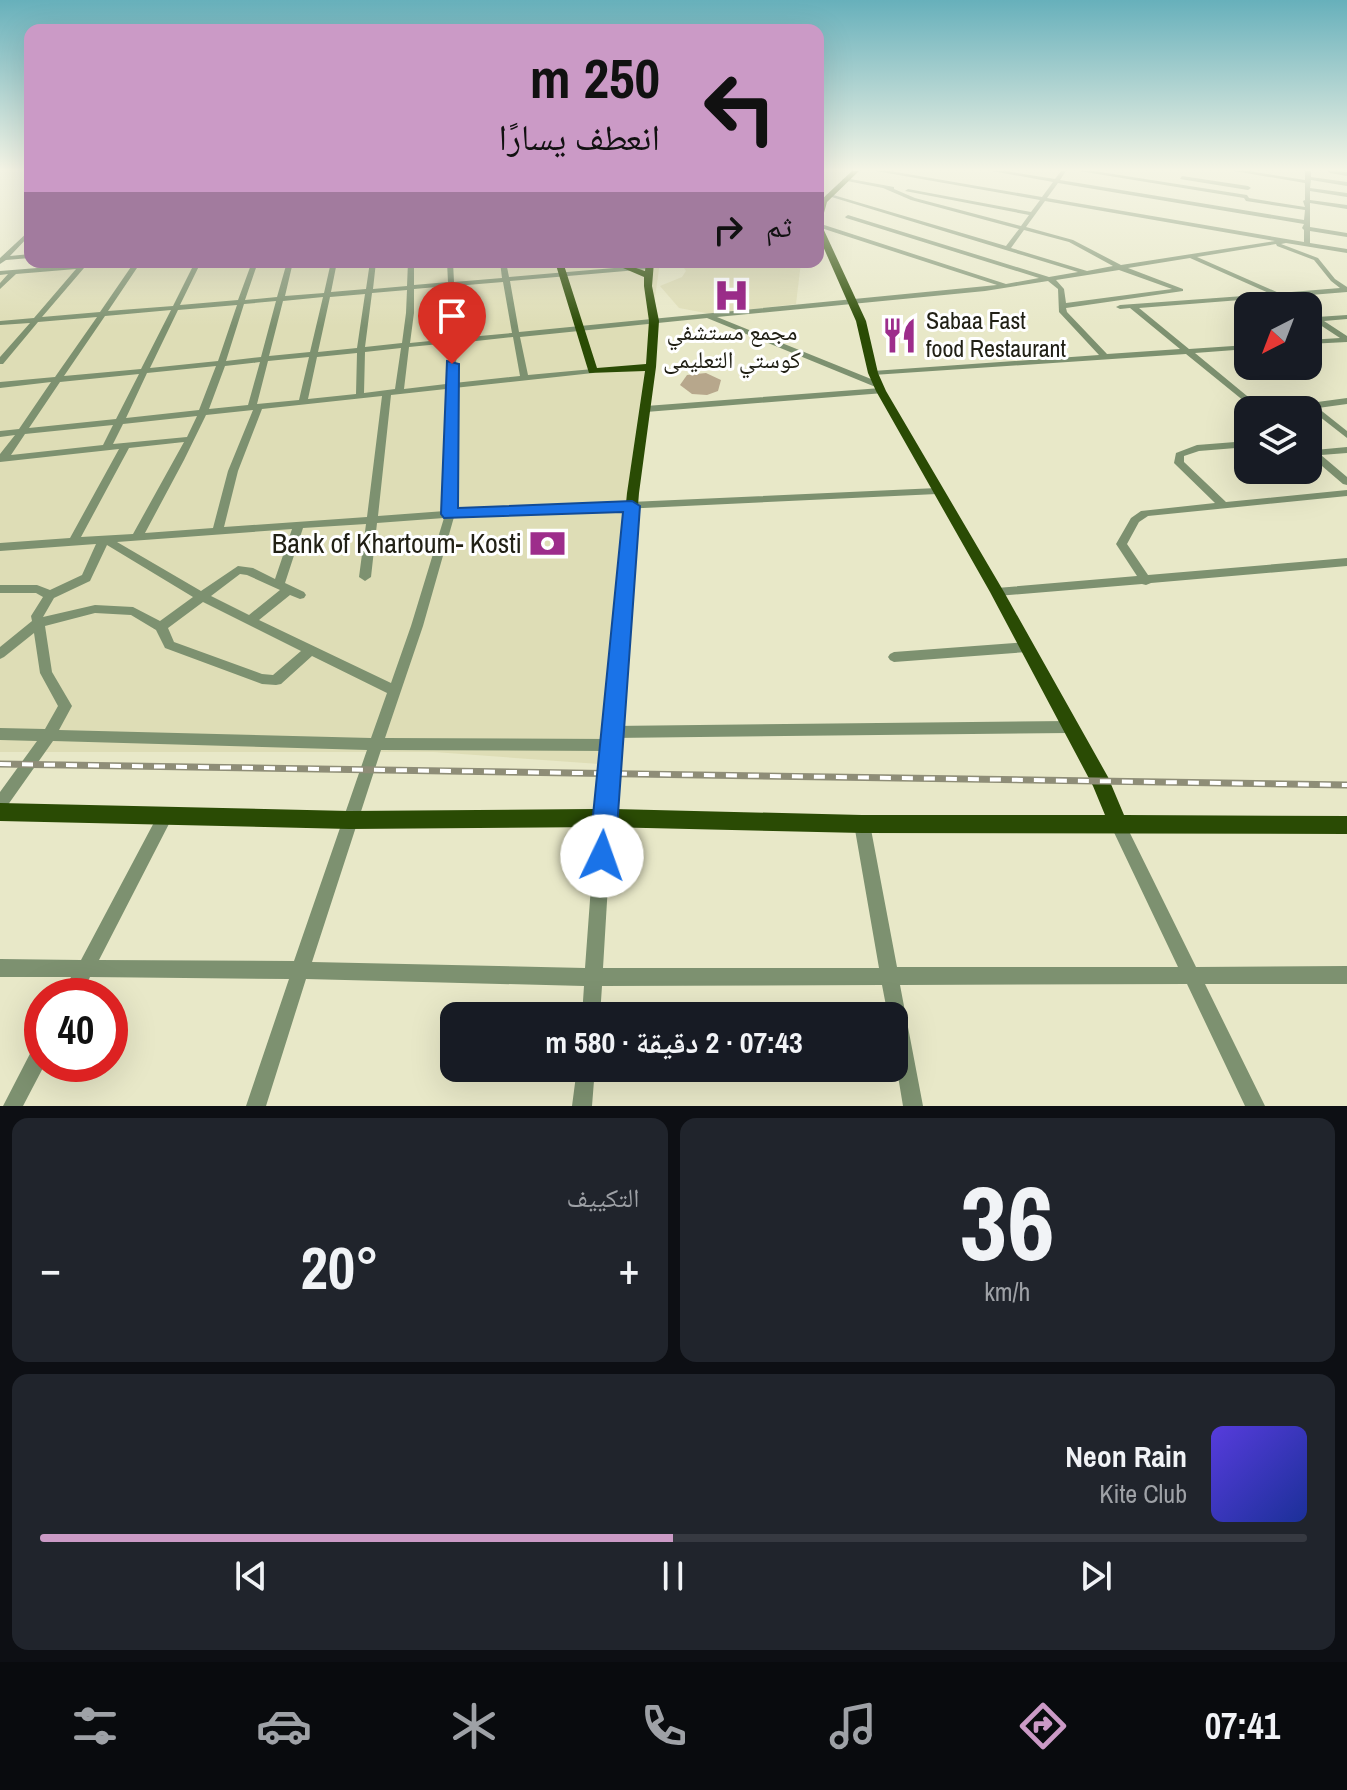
<!DOCTYPE html>
<html lang="ar">
<meta charset="utf-8">
<style>
body{margin:0;font-family:"Archivo Narrow","Noto Naskh Arabic",sans-serif;background:#20242c;color:#f1f3f6;direction:rtl;height:100vh;display:flex;flex-direction:column;font-size:30px;white-space:nowrap}
*{box-sizing:border-box;margin:0}
p{font-size:26px;color:#9ea1a6}
.icon{flex:none;width:44px;height:44px;fill:none;stroke:currentColor;stroke-width:2;stroke-linecap:round;stroke-linejoin:round}
.map{position:relative;height:1106px;overflow:hidden;direction:ltr}
.panel{display:flex;flex-direction:column;gap:12px;padding:12px;background:#0d0f14;flex:1}
.panel>*{flex:none}
.hud{position:absolute;left:24px;top:24px;width:800px;height:244px;border-radius:16px;box-shadow:0 8px 32px #0002;direction:rtl;background:#cb9ac6;color:#111;overflow:hidden}
.needle{width:52px;rotate:222deg}
.fabs{position:absolute;left:1234px;top:292px;display:grid;gap:16px}
.fabs a{display:grid;place-items:center;width:88px;height:88px;border-radius:16px;background:#171b24;box-shadow:0 8px 32px #0002;font-size:40px}
.speed{position:absolute;left:24px;top:978px;display:flex;gap:16px;font-size:40px;font-weight:700;text-align:center}
.speed>*{display:grid;place-content:center;width:104px;height:104px;border-radius:50%;background:#171b24;box-shadow:0 8px 32px #0002;line-height:1}
.speed .limit{border:12px solid #d22;background:#fff;color:#111}
.pin{position:absolute;display:grid;place-items:center;width:68px;height:68px;color:#fff;margin:-82px -34px;border-radius:50% 50% 50% 0;rotate:-45deg;box-shadow:0 0 8px #0007}
.pin .icon{rotate:45deg}
.me{position:absolute;width:88px;margin:-44px;rotate:3deg;stroke-linejoin:round;filter:drop-shadow(0 0 6px #0008)}
.turn{display:flex;align-items:center;gap:28px;height:168px;padding:0 32px;font-size:36px}
.turn .icon{width:104px;height:104px;stroke-width:2.5}
.turn b{display:block;font-size:56px;line-height:68px}
.then{display:flex;align-items:center;height:76px;padding:0 32px;background:#0003;gap:16px;font-size:30px}
.big{font-size:60px;font-weight:800;line-height:1.1}
.panel .card{flex:1;display:flex;flex-direction:column;justify-content:center;gap:12px;min-width:0;padding:0 28px;border-radius:16px;background:#20242c}
.panel .dial{align-items:center;gap:0}
.dial b{font-size:104px;line-height:1}
.song{display:flex;align-items:center;gap:24px}
.cover{width:96px;height:96px;border-radius:12px;background:linear-gradient(135deg,hsl(250 70% 55%),hsl(230 70% 35%))}
.played{height:8px;border-radius:4px;background:linear-gradient(90deg,#cb9ac6 50%,#363941 50%)}
.keys{display:flex;justify-content:space-around;direction:ltr}
.heat{display:flex;justify-content:space-between;align-items:center;font-size:44px;direction:ltr}
.panel .tiles{flex:1;display:grid;gap:12px;grid-template-columns:1fr 1fr}
.card:last-child{grid-column:span 2}
.trip{position:absolute;left:440px;top:1002px;width:468px;height:80px;border-radius:16px;background:#171b24;box-shadow:0 8px 32px #0002;font-weight:800;line-height:80px;text-align:center;direction:rtl}
.menu{display:flex;height:128px;justify-content:space-around;align-items:center;background:#090b0e;color:#9ea1a6}
.menu .icon{width:56px;height:56px}
.menu .selected{color:#cb9ac6}
.menu b{font-size:36px;color:#f1f3f6}
.map>svg:first-child{display:block}
</style>
<div class="map">
<svg width="1347" height="1106" viewBox="0 0 1347 1106">
<rect width="100%" height="100%" fill="#e8e8c8"/>
<!-- built -->
<path fill="#deddb6" d="M138,262H660L624,516L599,764L434,752H0V273Z
M680,262H801L796,304L711,314L679,308L660,286L682,277L686,271Z"/>
<!-- building -->
<path fill="#b7a78c" d="M706,373L721,380L718,391L707,395L692,394L680,385L687,375Z"/>
<g fill="none" stroke-linecap="round" stroke-linejoin="round">
<!-- minor -->
<path fill="#7d9170" fill-rule="evenodd" d="M876,171H890L1042,197L1053,182L992,171H1006L1055,179L1061,171H1066L1060,180L1304,220L1305,210L1246,201L1244,198L1079,171H1094L1247,195L1249,198L1305,207L1303,201L1305,200V183L1234,171H1249L1305,180V171H1311V177L1347,182V186L1311,180L1310,188L1347,193V197L1310,191V200L1347,205V209L1310,203V227L1347,233V237L1310,231V243L1347,249V253L1286,243L1281,244L1318,258L1335,279L1347,287V292L1286,297L1300,306H1291L1277,297L1139,308L1189,349L1248,345V349L1195,353L1264,410H1255L1186,354L873,375L869,373L873,371L1099,355L1059,312L1058,289L1048,281L985,291L717,317L881,383V387L878,388L707,318L520,337L528,375L593,369L597,371L593,373L454,388L455,510L937,488L942,491L937,494L454,517L423,626L385,738L611,739L616,741L618,745L616,749L611,751L381,750L312,962L585,968L596,818L599,813L604,811L609,813L612,818L603,968H879L854,824L857,819L862,817L867,819L870,824L897,967H1178L1110,824L1113,819L1118,817L1123,819L1196,967L1347,966V984H1205L1265,1106H1245L1187,984L900,985L923,1106H903L894,1052V1016H888L882,985L602,986L600,1016H582L584,986L306,979L266,1106H246L289,979L90,977L81,996H62L71,977H0V959L81,960L159,813L164,811L169,813L172,818L99,960L294,961L367,750L53,741L5,809L0,811V792L37,741L0,740V728L45,729L58,706L40,673L34,633L4,657L0,659V647L32,621L31,616L43,597L36,593H0V585H37L50,590L82,575L96,544L0,551V543L70,538L119,449L0,462V454L15,435L0,437V431L19,429L51,382L0,388V382L55,377L97,317L38,322L3,364H0V357L30,323L0,325V321L34,318L76,269L16,274L0,289V283L8,274L0,275V271L112,262H141L108,311L173,306L195,262H201L180,305L238,300L252,262H258L245,300L277,297L287,262H293L285,296L324,293L331,262H337L331,292L366,289L370,262H376L373,289L407,286L408,262H414V285L448,282L447,262H453L454,282L502,278L500,262H506L509,277L649,265L652,267L649,269L510,281L519,332L997,285L818,227V223L1006,284L1039,278L846,218L845,217L848,215L1049,277L1078,272L825,195L830,194L1006,246L1019,229L911,200L883,188L842,180L845,178L894,187V189L915,198L1021,226L1029,215L905,191L908,189L1031,212L1040,200ZM1058,183L1304,224L1302,228L1304,230V242L1047,198ZM1045,201L1275,241L1121,265L1073,240L1026,227ZM1024,230L1069,242L1113,266L1087,271L1011,248ZM1276,244L1277,246L1314,260L1331,281L1340,288L1279,293L1197,257ZM1190,258L1271,294L1120,305L1116,307L1120,309L1130,308L1180,349L1107,354L1067,312L1066,308L1183,291V289L1128,268ZM133,264L100,312L42,317L84,268ZM1119,270L1172,289L1066,303L1064,289L1056,280ZM503,282L512,333L458,338L455,286ZM448,286L450,339L410,343L414,313V289ZM407,290L406,313L402,343L365,347L372,293ZM365,294L357,348L318,352L330,297ZM323,297L310,352L269,356L283,301ZM276,301L261,357L226,361L244,304ZM237,305L218,361L150,368L178,310ZM171,310L141,369L64,376L105,316ZM513,337L520,376L454,383L458,343ZM450,343L446,384L404,389L409,347ZM401,348L395,389L364,393L365,352ZM357,353L356,394L308,399L317,357ZM309,357L299,400L257,404L268,361ZM260,362L248,405L209,409L225,366ZM216,366L199,410L126,418L147,373ZM139,374L116,419L29,428L60,382ZM446,389L445,511L378,516L391,395ZM382,396L367,517L224,527L238,471L262,409ZM253,410L228,471L213,528L145,533L184,460L206,415ZM197,416L187,437L113,444L123,424ZM113,425L103,445L11,455L25,434ZM184,442L133,534L81,537L129,448ZM444,518L411,626L391,683L259,620L290,595L300,599L304,598L306,595L304,592L285,583L303,528L366,524L359,577L365,581L371,577L377,523ZM292,529L275,579L253,568L238,566L201,591L117,542ZM107,545L193,597L160,621L133,607L95,605L43,617L54,598L90,581ZM240,574L247,575L280,590L249,615L211,596ZM203,602L301,651L273,675L262,674L174,642L168,628ZM95,613L131,615L156,630L165,648L262,684L276,685L281,684L312,656L387,693L371,738L59,730L72,706L52,672L45,626Z
M1328,171L1347,172V176L1330,173Z
M1182,176L1248,186L1251,188L1248,190L1180,179Z
M30,230V235L10,256L30,254V258L6,260L0,264V258Z
M1308,312L1317,317L1347,315V319L1324,321L1347,336V342L1308,344V340L1340,338L1308,317Z
M881,388L885,391L884,393L646,412L642,409L646,406Z
M1347,398V404L1318,408L1347,431V438L1306,406L1310,403Z
M1248,441V447L1199,451L1184,456V462L1226,502L1347,490V496L1148,516L1139,522L1127,544L1148,575L1347,558V566L1151,583L1146,585L1142,584L997,596L993,595L991,592L993,589L997,588L1137,576L1116,544L1131,518L1141,511L1215,503L1176,465L1174,463L1176,453L1197,445Z
M1308,446L1315,450L1347,447V453L1321,455L1347,477V485L1343,484L1308,454Z
M1027,642L1031,644L1033,647L1031,650L1027,652L894,662L890,660L888,657L890,654L894,652Z
M1069,721L1074,723L1076,727L1074,731L1069,733L612,738L607,736L605,732L607,728L612,726Z
M42,1042V1064H45L23,1106H3L35,1044Z
M577,1068H595L592,1106H572Z"/>
<!-- major -->
<path fill="#2a4b04" fill-rule="evenodd" d="M852,171H859L827,202L822,220L818,222L820,201Z
M818,224L822,226L866,321L878,373L886,391L1004,592L1108,777L1124,815L1347,816V834L862,833L604,827L349,829L0,821V803L349,811L595,809L627,493L645,371L589,373L555,262H563L597,368L646,364L649,321L644,286V277L623,268L627,265L645,271L646,262H654L652,286L659,321L656,367L639,493L614,809L862,815H1105L1093,786L990,592L876,391L868,373L856,321L818,235Z"/>
<defs>
<path id="rail" d="M0,764L1347,785"/>
</defs>
<!-- rail casing -->
<use href="#rail" stroke="#8e8d77" stroke-width="7"/>
<!-- rail -->
<use href="#rail" stroke="#fff" stroke-width="4" stroke-dasharray="11" stroke-linecap="butt"/>
</g>
<!-- sky -->
<linearGradient id="sky" x2="0" y2="1"><stop stop-color="#67b0bb"/><stop offset="0.52" stop-color="#f5f5e6"/><stop offset="1" stop-color="#f5f5e6" stop-opacity="0"/></linearGradient>
<rect width="1347" height="326" fill="url(#sky)"/>
<!-- route -->
<path fill="#1a73e8" stroke="#114b97" stroke-width="2" d="M447,361L459,364L458,508L632,501L640,506L615,856L611,865L602,869L593,865L589,856L623,512L444,518L441,514Z"/>
<!-- icons -->
<defs>
<symbol id="hospital-bare" viewBox="-9 -9 18 18"><path d="M-5-5h3v3.5h4V-5h3V5h-3V1.5h-4V5h-3Z" fill="#9d2d8b" stroke="#fff" stroke-width="2.5" paint-order="stroke"/></symbol>
<symbol id="restaurant-bare" viewBox="-9 -9 18 18"><path d="M-5-6h1v4h1v-4h1v4h1v-4h1v5L-1.5 .5V6h-2V.5L-5-1ZM5-6V6H3V1.5H1.5Q1.5-4 5-6Z" fill="#9d2d8b" stroke="#fff" stroke-width="2.5" paint-order="stroke"/></symbol>
<symbol id="bank-bare" viewBox="-9 -9 18 18"><path d="M-6-4H6V4H-6ZM0-2.3a2.3 2.3 0 1 0 0 4.6a2.3 2.3 0 1 0 0-4.6Z" fill="#9d2d8b" stroke="#fff" stroke-width="2.5" paint-order="stroke"/></symbol>
</defs>
<g fill-rule="evenodd">
<use href="#hospital-bare" x="706" y="270" width="51" height="51"/>
<use href="#restaurant-bare" x="874" y="310" width="51" height="51"/>
<use href="#bank-bare" x="522" y="518" width="51" height="51"/>
</g>
<g text-anchor="middle" stroke-width="6" stroke-linejoin="round" paint-order="stroke">
<!-- far-poi labels -->
<g font-size="24" fill="#212015" stroke="#fff" text-anchor="start">
<text x="926" y="329">Sabaa Fast<tspan x="926" dy="28">food Restaurant</tspan></text>
<text x="732" y="340" text-anchor="middle">مجمع مستشفي<tspan x="732" dy="28">كوستي التعليمى</tspan></text>
</g>
<!-- poi labels -->
<g font-size="28" fill="#212015" stroke="#fff" text-anchor="end">
<text x="522" y="553">Bank of Khartoum- Kosti</text>
</g>
</g>
</svg>
<div class="fabs">
<a><svg class="needle" viewBox="-14 -14 28 28"><path d="M0-13l5 13h-10z" fill="#e53935"/><path d="M0 13l5-13h-10z" fill="#9ea1a6"/></svg></a>
<a><svg class="icon" aria-label="layers" viewBox="0 0 24 24"><path d="M12 4l9 5-9 5-9-5zM3 14l9 5 9-5"/></svg></a>
</div>
<div class="speed"><div class="limit">40</div></div>
<div class="pin" style="left:452px;top:364px;background:#d93025"><svg class="icon" aria-label="arrive" viewBox="0 0 24 24"><path d="M6 21V4h12l-3 4 3 4H6"/></svg></div>
<svg class="me" style="left:602px;top:856px" viewBox="-20 -20 40 40"><circle r="19" fill="#fff"/><path d="M0-13L10 11 0 6-10 11z" fill="#1a73e8"/></svg>
<div class="trip">07:43 · 2 دقيقة · 580 m</div>
<div class="hud">
<div class="turn"><svg class="icon" aria-label="left" viewBox="0 0 24 24"><path d="M17 20v-9H6M10 6l-5 5 5 5"/></svg><div><b>250 m</b>انعطف يسارًا</div></div>
<div class="then">ثم<svg class="icon" aria-label="right" viewBox="0 0 24 24"><path d="M7 20v-9h11M14 6l5 5-5 5"/></svg></div>
</div>
</div>
<section class="panel">
<div class="tiles">
<div class="card dial"><b>36</b><p>km/h</p></div>
<div class="card"><p>التكييف</p>
<div class="heat"><a>−</a><b class="big">20°</b><a>+</a></div>
</div>
<div class="card">
<div class="song"><i class="cover"></i><div><b>Neon Rain</b><p>Kite Club</p></div></div>
<div class="played"></div>
<div class="keys"><svg class="icon" aria-label="previous" viewBox="0 0 24 24"><path d="M18 5L8 12l10 7zM5 5v14"/></svg><svg class="icon" aria-label="pause" viewBox="0 0 24 24"><path d="M8 5v14M16 5v14"/></svg><svg class="icon" aria-label="next" viewBox="0 0 24 24"><path d="M6 5l10 7-10 7zM19 5v14"/></svg></div>
</div>
</div>
</section>
<nav class="menu">
<b>07:41</b>
<svg class="icon selected" aria-label="directions" viewBox="0 0 24 24"><path d="M12 3l9 9-9 9-9-9zM9 14v-3h6M13 9l2 2-2 2"/></svg>
<svg class="icon" aria-label="music" viewBox="0 0 24 24"><path d="M9 18V5l10-2v13"/><circle cx="6" cy="18" r="3"/><circle cx="16" cy="16" r="3"/></svg>
<svg class="icon" aria-label="phone" viewBox="0 0 24 24"><path d="M5 4h4l2 5-3 2q2 4 5 5l2-3 5 2v4C11 20 4 13 5 4z"/></svg>
<svg class="icon" aria-label="climate" viewBox="0 0 24 24"><path d="M12 3v18M4 7l16 10M4 17L20 7"/></svg>
<svg class="icon" aria-label="car" viewBox="0 0 24 24"><path d="M5 17H2v-5l4-1 3-4h7l3 4 3 1v5h-3M9 17h6M6 11h13"/><circle cx="7" cy="17" r="2"/><circle cx="17" cy="17" r="2"/></svg>
<svg class="icon" aria-label="filters" viewBox="0 0 24 24"><path d="M4 7h16M4 17h16"/><circle cx="9" cy="7" r="2"/><circle cx="15" cy="17" r="2"/></svg>
</nav>
